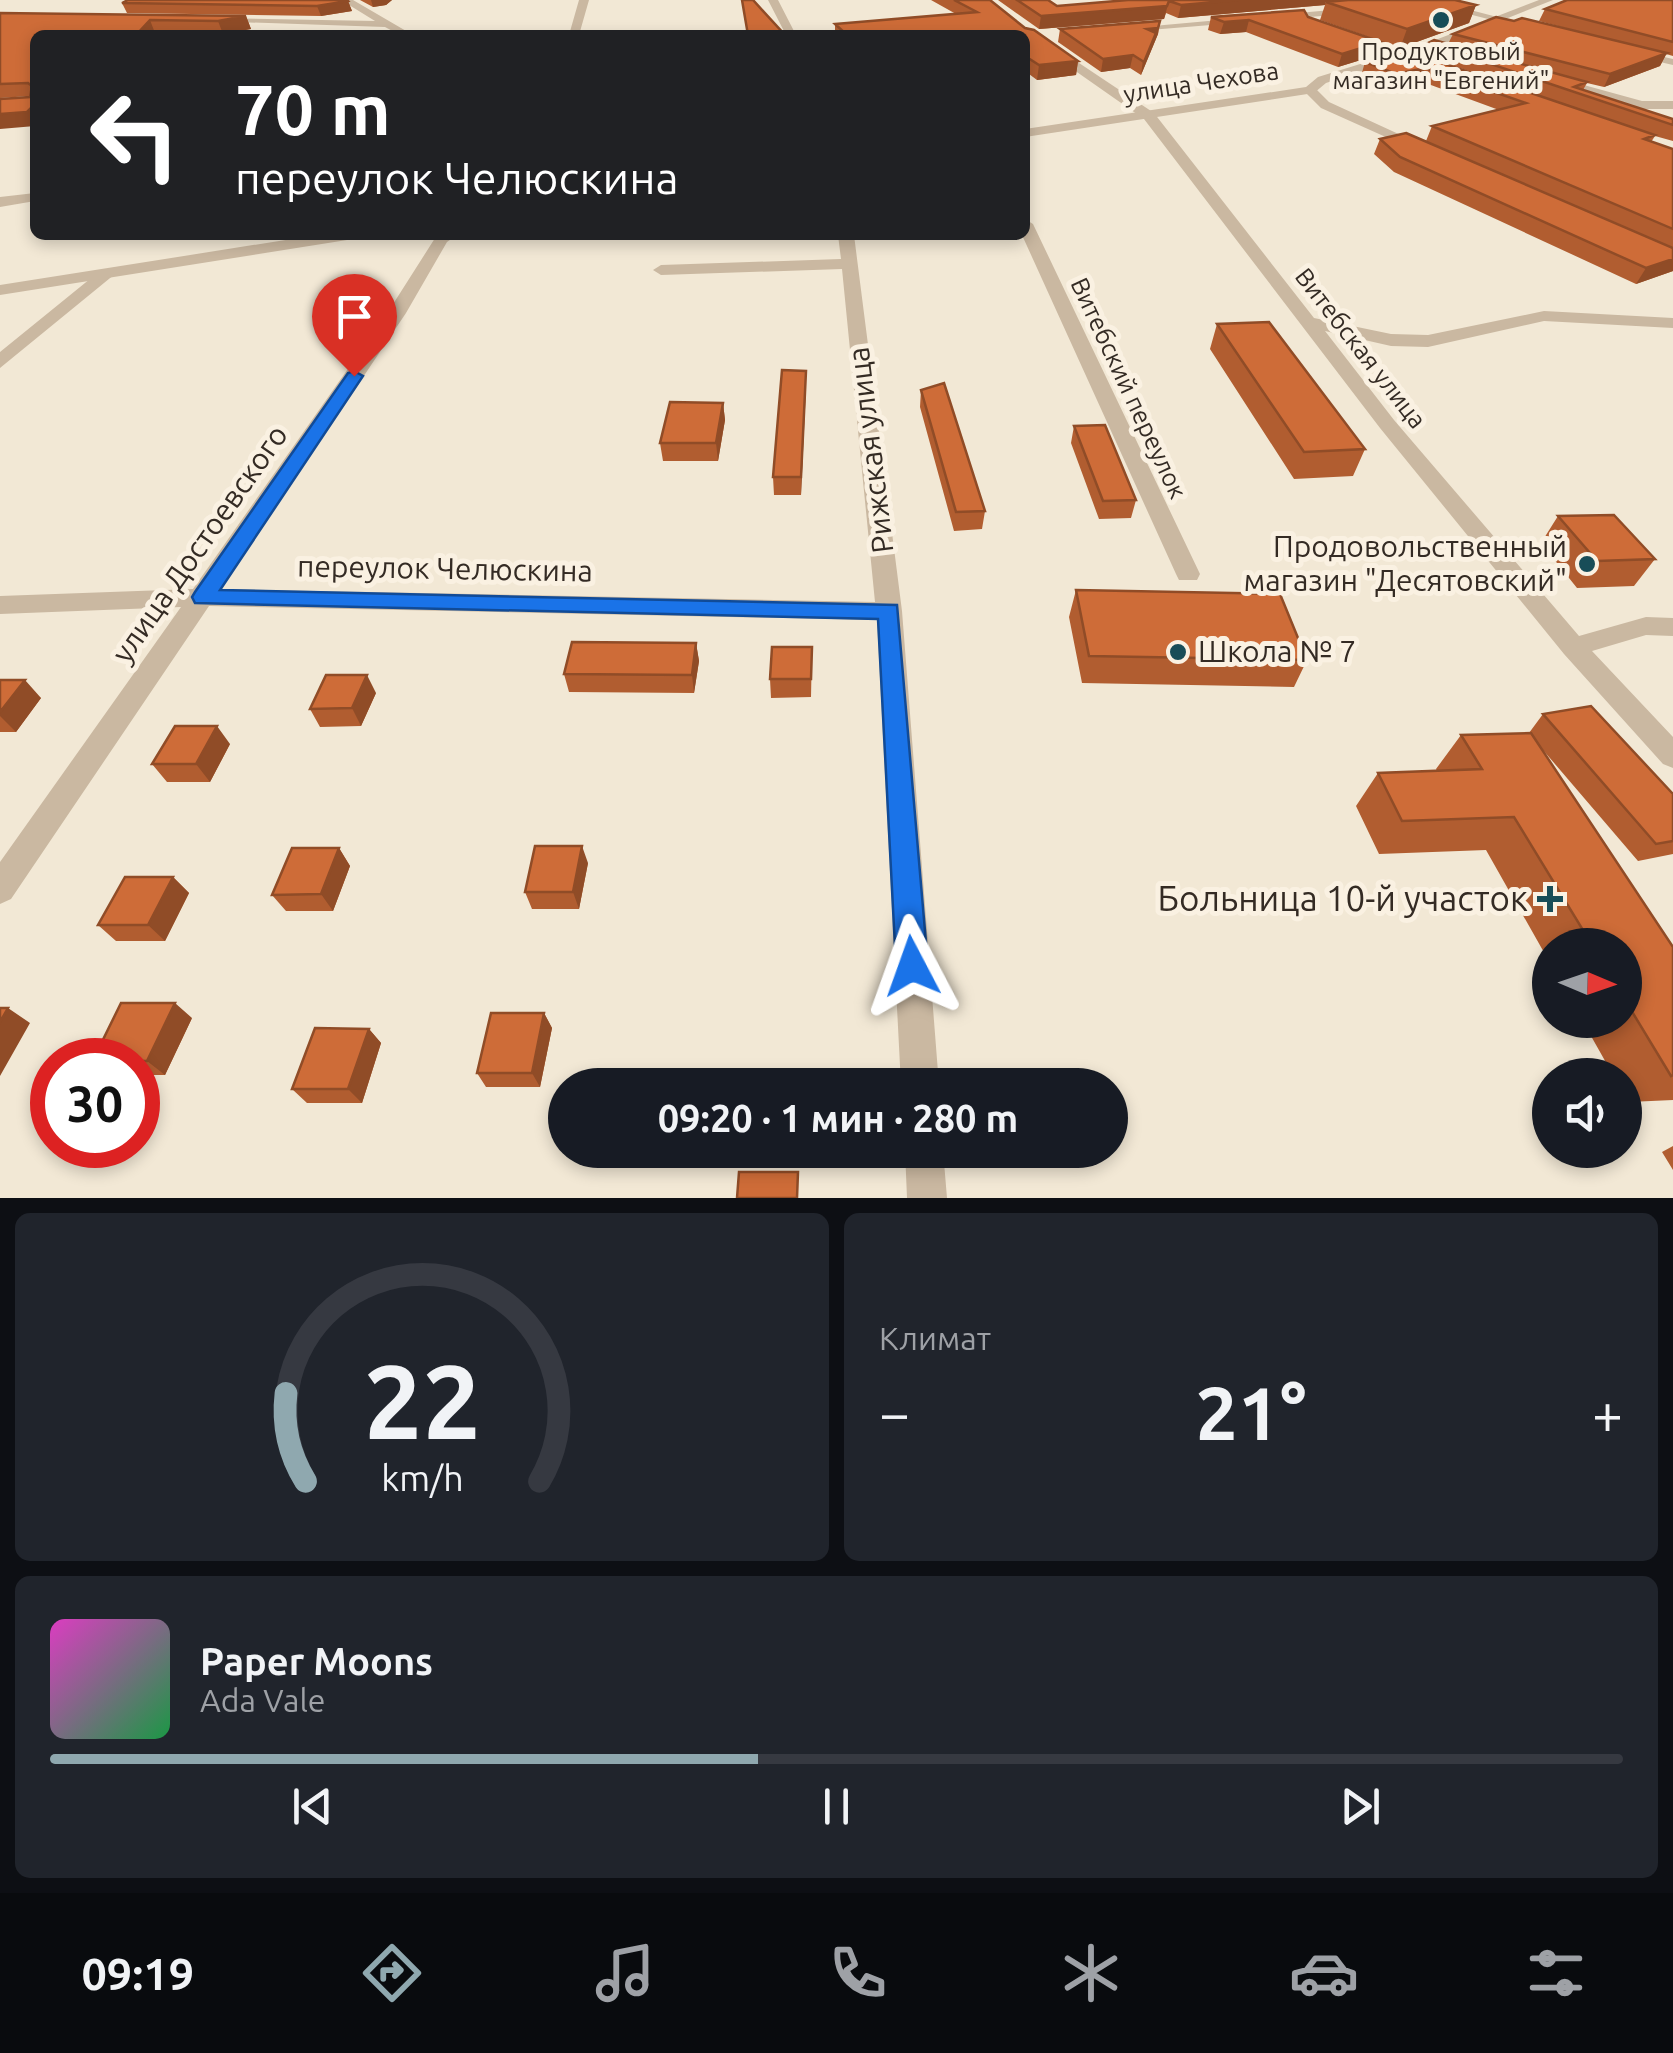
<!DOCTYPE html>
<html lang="ru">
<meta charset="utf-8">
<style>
body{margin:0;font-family:Ubuntu,sans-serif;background:#20242c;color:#f1f3f6;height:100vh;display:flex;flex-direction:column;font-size:38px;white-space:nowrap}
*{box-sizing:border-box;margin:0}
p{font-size:32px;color:#9ea1a6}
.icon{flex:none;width:55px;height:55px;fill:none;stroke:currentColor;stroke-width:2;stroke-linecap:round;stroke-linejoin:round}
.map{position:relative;height:1198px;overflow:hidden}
.sheet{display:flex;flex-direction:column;gap:15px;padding:15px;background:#0d0f14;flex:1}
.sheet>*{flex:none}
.banner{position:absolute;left:30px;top:30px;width:1000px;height:210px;border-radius:15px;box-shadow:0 5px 15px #0003;background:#202124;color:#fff;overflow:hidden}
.needle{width:65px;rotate:92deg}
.buttons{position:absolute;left:1532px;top:928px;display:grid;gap:20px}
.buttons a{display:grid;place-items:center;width:110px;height:110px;border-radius:50%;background:#171b24;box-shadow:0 5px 15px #0003;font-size:50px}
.speed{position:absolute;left:30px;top:1038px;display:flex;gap:20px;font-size:50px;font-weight:700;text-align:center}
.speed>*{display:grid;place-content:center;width:130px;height:130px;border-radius:50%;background:#171b24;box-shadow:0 5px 15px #0003;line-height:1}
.speed .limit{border:15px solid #d22;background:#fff;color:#111}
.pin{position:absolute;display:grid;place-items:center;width:85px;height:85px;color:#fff;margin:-102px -42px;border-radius:50% 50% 50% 0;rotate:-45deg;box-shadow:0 0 10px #0007}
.pin .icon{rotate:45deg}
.me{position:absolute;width:110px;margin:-55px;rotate:356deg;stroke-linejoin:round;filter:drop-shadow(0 0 8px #0008)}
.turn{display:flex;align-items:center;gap:35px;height:210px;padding:0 40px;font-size:45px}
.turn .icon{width:130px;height:130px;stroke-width:2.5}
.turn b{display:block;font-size:70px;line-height:85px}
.big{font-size:75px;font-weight:700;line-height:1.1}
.sheet .card{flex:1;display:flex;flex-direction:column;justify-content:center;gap:15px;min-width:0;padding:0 35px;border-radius:15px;background:#20242c}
.sheet .dial{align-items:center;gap:0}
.dial svg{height:260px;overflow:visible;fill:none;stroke:#363941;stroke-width:7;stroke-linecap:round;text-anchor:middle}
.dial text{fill:#f1f3f6;stroke:none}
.song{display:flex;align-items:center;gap:30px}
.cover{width:120px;height:120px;border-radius:15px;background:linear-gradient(135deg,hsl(310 70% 55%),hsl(140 70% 35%))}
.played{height:10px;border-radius:5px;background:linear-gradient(90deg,#8fa8af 45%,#363941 45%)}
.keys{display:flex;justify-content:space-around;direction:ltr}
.heat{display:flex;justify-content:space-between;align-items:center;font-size:55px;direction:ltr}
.sheet .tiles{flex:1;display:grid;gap:15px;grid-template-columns:1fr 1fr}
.card:last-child{grid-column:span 2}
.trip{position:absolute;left:548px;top:1068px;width:580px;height:100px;border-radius:50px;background:#171b24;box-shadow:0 5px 15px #0003;font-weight:700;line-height:100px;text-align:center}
.tabs{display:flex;height:160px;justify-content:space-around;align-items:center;background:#090b0e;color:#9ea1a6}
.tabs .icon{width:70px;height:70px}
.tabs .current{color:#8fa8af}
.tabs b{font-size:45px;color:#f1f3f6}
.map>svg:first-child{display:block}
</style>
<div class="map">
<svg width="1673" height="1198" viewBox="0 0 1673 1198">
<rect width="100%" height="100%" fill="#f2e8d5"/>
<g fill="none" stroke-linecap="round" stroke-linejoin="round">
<!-- minor -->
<path fill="#cab8a1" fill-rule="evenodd" d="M341,0H353L413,35H400L385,27L208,21L213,18L375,21Z
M579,0H589L579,35H569Z
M768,0H778L796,35H786Z
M1414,0H1432L1528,25L1523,28Z
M1354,8L1358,13L1125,32L1120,29Z
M1044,45H1052L1154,113L1314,318L1391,334L1428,335L1544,311L1673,318V328L1544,321L1428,347L1391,346L1325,331L1394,420L1579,636L1646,617L1673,618V636L1646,635L1592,651L1673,737V768L1663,764L1564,654L1380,428L1144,119L1044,49Z
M1629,49L1673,59V65L1625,54Z
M1551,76L1642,101H1673V109H1642L1547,83Z
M1306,87H1314L1329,102L1429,148L1417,151L1321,108L1306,93Z
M35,193V201L0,207V197Z
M1025,219L1033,224L1200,574L1197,580H1179L1176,574L1022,235Z
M437,235H457L447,242L406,313L221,589L875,602L842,269L661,275L653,270L661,265L841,259L838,235H854L902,611L939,1085H901L877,620L209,606L11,899L0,904V862L181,607L0,614V596L193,589L388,312Z
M101,270L115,274L0,368V352Z
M905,1150H943L947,1198H907Z"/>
<!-- tertiary -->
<path fill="#cab8a1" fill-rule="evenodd" d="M1539,0H1553L1433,48L1326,83L1314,93L1025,137V129L1306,87L1318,77L1425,44Z
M317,235H355L347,240L0,295V285Z"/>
</g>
<!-- wall -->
<path fill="#b15d30" d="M360,0H392L386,5L373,7Z
M931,0H990L1025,28L1078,61L1076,75L1037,80L1025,71V35H835V24L956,14Z
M998,0H1048L1057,6L1127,0L1476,5L1469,23L1400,48L1320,20L1325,5L1178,18L1166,13L1164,19L1039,29Z
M1673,0V56L1666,54L1660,66L1604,87L1587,83L1583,90L1673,119V141L1655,136L1651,142L1673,149V271L1636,284L1394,172L1374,154L1380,139L1531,187L1426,141L1432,126L1499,110L1420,81L1391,87L1361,76L1365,62L1404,50L1580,110L1423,55L1428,43L1448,44L1453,34L1514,21L1592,35L1539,21L1545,9Z
M348,1L352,11L321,16L127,13L122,3Z
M0,13L246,16L251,29L223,34L155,33L153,35H35V126L30,96L0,98Z
M1211,17H1308L1381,42L1377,55L1338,67L1246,32L1220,34L1208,30Z
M1160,21L1158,34L1141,75L1130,68L1101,72L1058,42L1060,29Z
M1217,324L1365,449L1353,476L1294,479L1210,349Z
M806,371L801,495H774L773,477Z
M921,390L985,511L982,529L954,531L920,407Z
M723,403L725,420L718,461H663L660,443Z
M1074,426L1136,500L1131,518L1099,519L1071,443Z
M1558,516L1655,559L1634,586L1577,588L1541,543Z
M1076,590L1307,660L1294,687L1082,683L1069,617Z
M696,643L699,661L694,693L569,692L564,674Z
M812,647L811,697L771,698L770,679Z
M0,680L41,698L16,732H0Z
M376,693L361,726L320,727L310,709Z
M1543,714L1673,794V854L1638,861L1537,743L1673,947V1100L1629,1102L1625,1095V1075H1613L1582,1020H1625V945H1550V963L1486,850L1379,854L1356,806L1378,773L1437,771L1436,769L1461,735L1529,733Z
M230,744L210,782H167L152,764Z
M339,848L350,866L333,911H286L272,895Z
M588,863L579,909H532L525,892Z
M173,877L189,893L165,941H116L98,925Z
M544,1013L552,1028L540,1087H486L477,1073Z
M192,1018L165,1075H138V1060Z
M369,1029L381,1043L362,1103H307L292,1089Z
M1673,1146V1170L1662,1152Z"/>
<!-- shaded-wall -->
<path fill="#904c27" d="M371,0H392L386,5L373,7Z
M1239,0H1381L1326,2L1325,5L1178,18L1181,5Z
M348,1L352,11L321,16L317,6Z
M1169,1L1164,19L1039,29L1041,16Z
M1476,5L1469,23L1400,48L1407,29Z
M246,16L251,29L223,34L218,21Z
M150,20L155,33L153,35H136Z
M1249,20L1246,32L1220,34L1224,22Z
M1160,21L1158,34L1141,75L1147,29Z
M1381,42L1377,55L1338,67L1342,54Z
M1667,53L1660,66L1604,87L1610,74Z
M1133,55L1130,68L1101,72L1103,59Z
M1078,61L1076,75L1037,80L1039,65Z
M1425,68L1420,81L1391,87L1396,74Z
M35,104V126L0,129V114Z
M1673,259V271L1636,284L1646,268Z
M806,371V388L801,495V477Z
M723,403L725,420L718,461L716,443Z
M696,643L699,661L694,693L692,675Z
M367,675L376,693L361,726L352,708Z
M25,680L41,698L16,732L0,716V712Z
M217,726L230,744L210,782L196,764Z
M582,846L588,863L579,909L573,892Z
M339,848L350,866L333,911L321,894Z
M173,877L189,893L165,941L148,925Z
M175,1003L192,1018L165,1075L147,1061Z
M8,1008L30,1023L0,1076V1022Z
M544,1013L552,1028L540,1087L532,1073Z
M369,1029L381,1043L362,1103L348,1089Z"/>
<!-- building -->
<path fill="#ce6c38" stroke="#904c27" stroke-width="2.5" d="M128,0H347L348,1L317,6L122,3Z
M742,0H753L785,35H748Z
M954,0H990L1025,28L1034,30L1078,61L1039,65L1025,56V35H847L835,24L977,12Z
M1017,0H1048L1057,6L1128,0H1239L1181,5L1169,1L1167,6L1041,16Z
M1348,0H1455L1476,5L1407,29L1326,2Z
M1567,0H1673V42L1545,9Z
M1304,10L1308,17L1381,42L1342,54L1249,20L1224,22L1211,17Z
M0,13L246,16L218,21L150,20L136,35H35V104L27,112L0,114V99L30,97L32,86L28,83L0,84Z
M1496,17L1514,21L1522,18L1667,53L1610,74L1453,34Z
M1160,21L1158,28L1147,29L1156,33L1144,62L1133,55L1103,59L1060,29Z
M1434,40L1587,82L1574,87L1673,119V125L1428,43Z
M1404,50L1655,135L1644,139L1673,149V229L1432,126L1526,103L1425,68L1396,74L1365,62Z
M1406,133L1673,248V259L1646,268L1400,157L1380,139Z
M1269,322L1365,449L1304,452L1217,324Z
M782,370L806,371L801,477H773Z
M944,383L985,511L956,512L921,390Z
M670,402L723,403L716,443H660Z
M1105,425L1136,500L1103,501L1074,426Z
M1614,515L1655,559L1597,561L1558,516Z
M1076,590L1280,594L1307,660L1089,656Z
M572,642L696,643L692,675L564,674Z
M772,647H812L811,679H770Z
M326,675H367L352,708L310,709Z
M0,680H25L0,712Z
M1591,706L1673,794V841L1656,844L1543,714Z
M175,726H217L196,764H152Z
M1531,733L1673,947V1075L1671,1076L1625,1000V945H1592L1514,817L1402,821L1378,773L1482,769L1461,735Z
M535,846H582L573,892H525Z
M292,848H339L321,894L272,895Z
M125,877H173L148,925H98Z
M121,1003H175L147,1061L93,1060Z
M0,1008H8L0,1022Z
M491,1013H544L532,1073H477Z
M315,1028L369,1029L348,1089H292Z
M739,1172H798L797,1198H737Z"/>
<!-- route -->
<path fill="#1a73e8" stroke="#114b97" stroke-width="2.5" d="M354,371L363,376L220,590L897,605L928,966L923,977L912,982L901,977L896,966L878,619L195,603L192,597L195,592L348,373Z"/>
<!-- markers -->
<g fill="#184d58" stroke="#faf1e2" stroke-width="4">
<circle cx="1441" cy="20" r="10"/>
<circle cx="1587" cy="564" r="10"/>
<circle cx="1178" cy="652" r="10"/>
<path d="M1545 884h10v10h10v10h-10v10h-10v-10h-10v-10h10z"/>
</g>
<g text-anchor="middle" stroke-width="10" stroke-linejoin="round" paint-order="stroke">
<!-- far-poi labels -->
<g font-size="25" fill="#342b24" stroke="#faf1e2">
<text x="1441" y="60">Продуктовый<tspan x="1441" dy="29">магазин "Евгений"</tspan></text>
</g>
<!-- far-street labels -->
<g font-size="25" fill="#342b24" stroke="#faf1e2">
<text transform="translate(1201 82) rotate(-9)" y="9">улица Чехова</text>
<text transform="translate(1361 348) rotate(52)" y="9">Витебская улица</text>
<text transform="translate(1129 388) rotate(65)" y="9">Витебский переулок</text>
</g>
<!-- street labels -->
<g font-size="30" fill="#342b24" stroke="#faf1e2">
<text transform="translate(871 450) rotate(-97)" y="10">Рижская улица</text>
<text transform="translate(200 544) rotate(-55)" y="10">улица Достоевского</text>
<text transform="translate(445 569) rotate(1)" y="10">переулок Челюскина</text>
</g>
<!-- poi labels -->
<g font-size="30" fill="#342b24" stroke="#faf1e2" text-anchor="end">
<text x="1567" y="557">Продовольственный<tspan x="1567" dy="34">магазин "Деcятовский"</tspan></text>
<text x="1198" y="662" text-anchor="start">Школа № 7</text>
</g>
<!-- near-poi labels -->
<g font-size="35" fill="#342b24" stroke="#faf1e2" text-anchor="end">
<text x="1528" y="911">Больница 10-й участок</text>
</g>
</g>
</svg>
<div class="buttons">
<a><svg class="needle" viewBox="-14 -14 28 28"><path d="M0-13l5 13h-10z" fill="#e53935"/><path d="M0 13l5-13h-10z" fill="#9ea1a6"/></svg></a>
<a><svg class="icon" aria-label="sound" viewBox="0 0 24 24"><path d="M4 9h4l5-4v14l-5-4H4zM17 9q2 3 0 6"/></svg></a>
</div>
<div class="speed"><div class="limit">30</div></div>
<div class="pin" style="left:354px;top:376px;background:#d93025"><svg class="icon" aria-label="arrive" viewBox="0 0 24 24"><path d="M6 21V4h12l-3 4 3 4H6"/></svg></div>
<svg class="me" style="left:912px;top:966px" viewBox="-20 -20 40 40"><path d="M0-17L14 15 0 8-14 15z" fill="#1a73e8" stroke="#fff" stroke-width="4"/></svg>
<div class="trip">09:20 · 1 мин · 280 m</div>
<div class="banner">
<div class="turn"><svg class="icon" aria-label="left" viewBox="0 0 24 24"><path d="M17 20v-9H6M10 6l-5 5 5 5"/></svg><div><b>70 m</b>переулок Челюскина</div></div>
</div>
</div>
<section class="sheet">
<div class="tiles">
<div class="card dial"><svg viewBox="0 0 100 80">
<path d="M14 69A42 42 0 1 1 86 69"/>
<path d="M14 69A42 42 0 0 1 8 42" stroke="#8fa8af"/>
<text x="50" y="56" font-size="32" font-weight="700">22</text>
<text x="50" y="72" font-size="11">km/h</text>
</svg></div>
<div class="card"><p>Климат</p>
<div class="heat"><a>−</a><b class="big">21°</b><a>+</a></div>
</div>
<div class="card">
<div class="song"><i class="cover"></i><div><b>Paper Moons</b><p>Ada Vale</p></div></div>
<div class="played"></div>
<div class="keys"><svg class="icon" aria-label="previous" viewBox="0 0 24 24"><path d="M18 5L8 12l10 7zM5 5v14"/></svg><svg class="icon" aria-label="pause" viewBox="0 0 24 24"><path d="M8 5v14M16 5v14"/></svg><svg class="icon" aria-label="next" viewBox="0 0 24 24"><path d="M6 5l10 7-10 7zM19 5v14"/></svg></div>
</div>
</div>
</section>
<nav class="tabs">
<b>09:19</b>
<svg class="icon current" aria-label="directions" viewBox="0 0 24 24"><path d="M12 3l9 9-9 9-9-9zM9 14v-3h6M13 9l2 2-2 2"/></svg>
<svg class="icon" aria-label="music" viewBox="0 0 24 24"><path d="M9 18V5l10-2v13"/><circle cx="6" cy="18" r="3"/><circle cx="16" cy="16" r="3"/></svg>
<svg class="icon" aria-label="phone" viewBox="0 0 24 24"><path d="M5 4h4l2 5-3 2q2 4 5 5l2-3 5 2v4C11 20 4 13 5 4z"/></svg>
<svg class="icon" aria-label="climate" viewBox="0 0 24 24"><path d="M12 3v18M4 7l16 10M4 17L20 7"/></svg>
<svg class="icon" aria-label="car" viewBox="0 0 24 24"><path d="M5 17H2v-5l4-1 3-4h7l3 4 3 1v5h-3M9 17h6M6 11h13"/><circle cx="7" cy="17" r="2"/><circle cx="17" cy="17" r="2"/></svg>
<svg class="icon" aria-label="filters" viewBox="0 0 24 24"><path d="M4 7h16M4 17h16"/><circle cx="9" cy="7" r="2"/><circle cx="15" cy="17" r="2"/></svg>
</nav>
